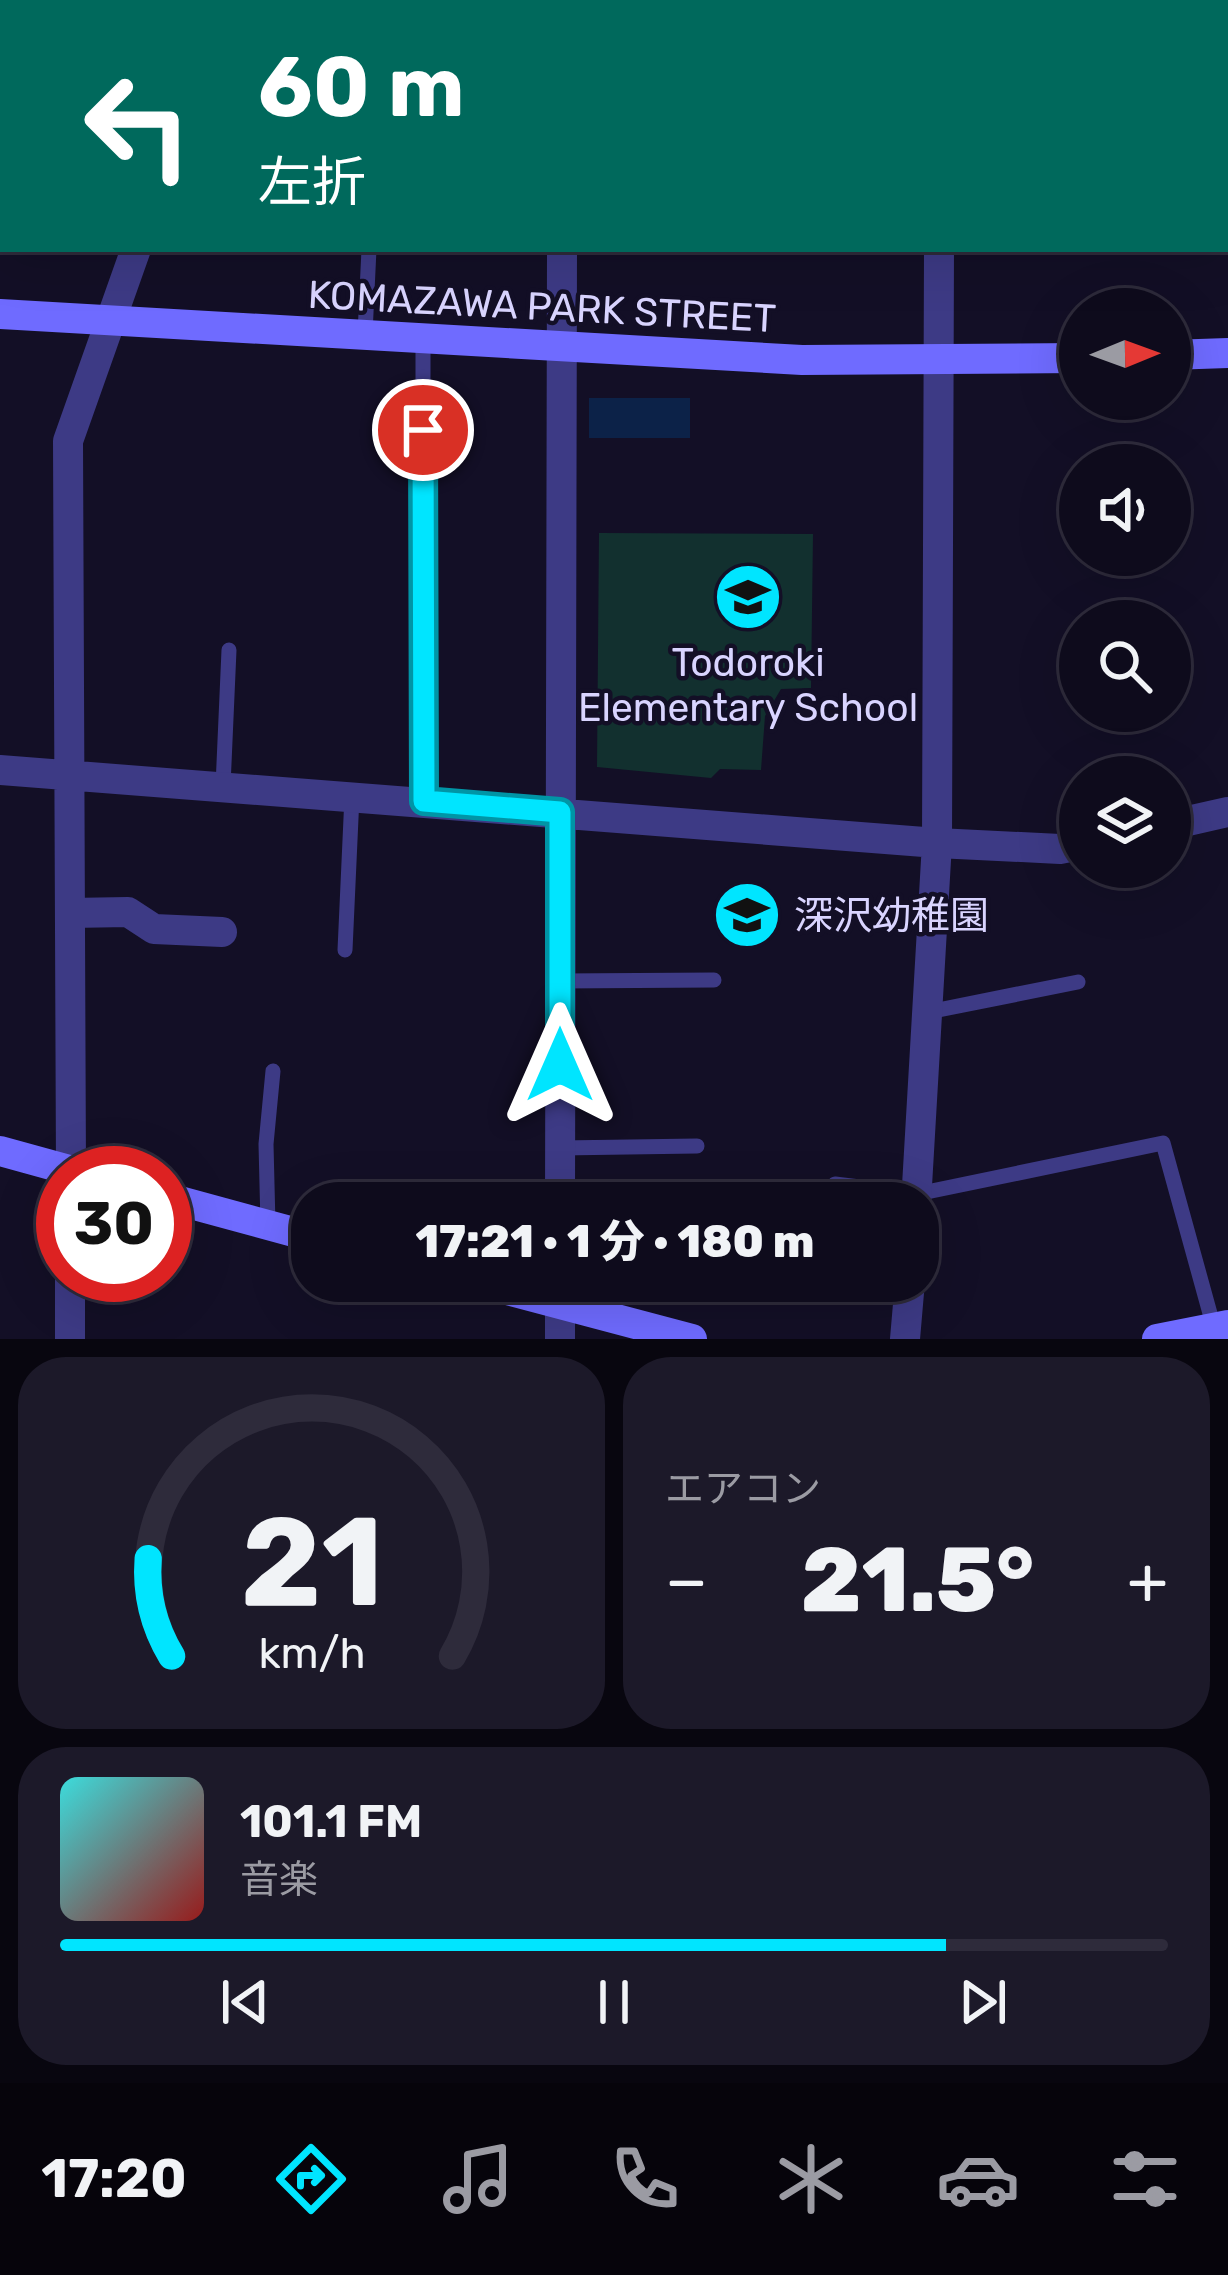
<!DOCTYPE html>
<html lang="ja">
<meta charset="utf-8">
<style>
body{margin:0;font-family:Rubik,"Noto Sans JP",sans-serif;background:#1c1929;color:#f1f3f6;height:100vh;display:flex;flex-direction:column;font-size:45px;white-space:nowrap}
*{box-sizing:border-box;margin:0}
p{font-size:39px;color:#9b9ba3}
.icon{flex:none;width:66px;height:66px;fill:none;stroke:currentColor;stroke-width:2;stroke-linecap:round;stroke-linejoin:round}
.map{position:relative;height:1339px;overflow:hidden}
.panel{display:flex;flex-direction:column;gap:18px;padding:18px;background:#08060f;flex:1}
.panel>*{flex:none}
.hud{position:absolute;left:0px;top:0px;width:1230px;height:252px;box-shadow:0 12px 48px #0002,0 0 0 3px #2e2b3b;background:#00695c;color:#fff;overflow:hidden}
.needle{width:78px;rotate:89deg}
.controls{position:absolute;left:1059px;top:288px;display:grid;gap:24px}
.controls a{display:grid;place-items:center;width:132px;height:132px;border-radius:50%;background:#0e0b1c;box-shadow:0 12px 48px #0002,0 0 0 3px #2e2b3b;font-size:60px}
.speed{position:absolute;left:36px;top:1146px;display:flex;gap:24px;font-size:60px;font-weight:700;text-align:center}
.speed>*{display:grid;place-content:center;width:156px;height:156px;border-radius:50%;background:#0e0b1c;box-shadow:0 12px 48px #0002,0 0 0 3px #2e2b3b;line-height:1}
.speed .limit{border:18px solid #d22;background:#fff;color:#111}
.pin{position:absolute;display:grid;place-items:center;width:102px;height:102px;color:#fff;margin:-51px;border:6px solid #fff;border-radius:50%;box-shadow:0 3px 12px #0007}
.me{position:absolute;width:132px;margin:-66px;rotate:0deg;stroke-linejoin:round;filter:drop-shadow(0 0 9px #0008)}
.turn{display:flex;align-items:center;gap:42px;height:252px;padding:0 60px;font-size:54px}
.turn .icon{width:156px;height:156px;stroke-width:2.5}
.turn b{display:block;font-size:84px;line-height:102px}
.big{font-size:90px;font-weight:800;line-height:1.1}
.panel .tile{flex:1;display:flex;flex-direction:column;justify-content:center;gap:18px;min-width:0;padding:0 42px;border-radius:48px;background:#1c1929}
.panel .dial{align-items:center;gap:0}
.dial svg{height:312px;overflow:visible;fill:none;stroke:#2e2b3b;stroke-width:7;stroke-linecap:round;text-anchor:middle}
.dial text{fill:#f1f3f6;stroke:none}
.song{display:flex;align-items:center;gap:36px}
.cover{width:144px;height:144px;border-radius:18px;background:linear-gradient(135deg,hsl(180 70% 55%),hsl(0 70% 35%))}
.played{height:12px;border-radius:6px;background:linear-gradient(90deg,#00e5ff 80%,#2e2b3b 80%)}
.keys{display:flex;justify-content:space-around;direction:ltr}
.heat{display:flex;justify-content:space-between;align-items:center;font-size:66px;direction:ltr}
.panel .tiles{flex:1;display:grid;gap:18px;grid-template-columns:1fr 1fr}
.tile:last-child{grid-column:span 2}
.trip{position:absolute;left:291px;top:1182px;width:648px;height:120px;border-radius:48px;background:#0e0b1c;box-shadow:0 12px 48px #0002,0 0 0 3px #2e2b3b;font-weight:800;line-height:120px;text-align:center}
.tabs{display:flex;height:192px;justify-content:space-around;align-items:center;background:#06040b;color:#9b9ba3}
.tabs .icon{width:84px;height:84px}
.tabs .selected{color:#00e5ff}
.tabs b{font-size:54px;color:#f1f3f6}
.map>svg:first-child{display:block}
</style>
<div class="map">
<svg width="1228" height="1339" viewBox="0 0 1228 1339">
<rect width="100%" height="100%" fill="#130f26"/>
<!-- green -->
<path fill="#12302f" d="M599,533L813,534L811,688L781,689L765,716L761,770L720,769L711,778L597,767Z"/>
<!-- water -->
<path fill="#0c2248" d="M589,398H690V438H589Z"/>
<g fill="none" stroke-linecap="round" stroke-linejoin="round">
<!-- lane -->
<path stroke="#3d3a85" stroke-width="15" d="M0,65H3
M365,334L369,249
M423,338V801
M223,786L229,650
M345,950L352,796
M560,981L714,980
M928,1012L1078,982
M560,1148L697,1146
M835,1184L917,1194L1163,1143L1214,1328
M268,1225L266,1144L273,1071"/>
<!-- street -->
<path stroke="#3d3a85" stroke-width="30" d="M180,3V0
M562,3V0
M942,3V0
M0,770L937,843L1060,849L1080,845
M1170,825L1228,812
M70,913L128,912L154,929L222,932
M71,1173L68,441L136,249
M560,1203L562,249
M916,1203L937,843L939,249
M560,1281V1339
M70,1339V1275
M905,1339L910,1281"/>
<!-- secondary -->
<path stroke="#6f6bff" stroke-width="30" d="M0,314L802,360L1080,358
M1170,355L1228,353
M0,1151L80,1173
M165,1197L312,1237
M473,1281L692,1339
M1157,1339L1228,1325"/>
</g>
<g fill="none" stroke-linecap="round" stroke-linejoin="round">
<defs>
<path id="route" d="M423,430L424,801L560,812V1065"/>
</defs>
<!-- route casing -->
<use href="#route" stroke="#0095a6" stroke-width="30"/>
<!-- route -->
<use href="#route" stroke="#00e5ff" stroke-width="21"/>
</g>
<!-- icons -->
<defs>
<symbol id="school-disc" viewBox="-11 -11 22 22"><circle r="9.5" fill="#00e5ff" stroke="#130f26"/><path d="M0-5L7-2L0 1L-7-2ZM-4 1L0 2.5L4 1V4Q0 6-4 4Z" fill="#111"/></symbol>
</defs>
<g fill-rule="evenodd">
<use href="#school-disc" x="710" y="559" width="76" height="76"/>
<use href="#school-disc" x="709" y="877" width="76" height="76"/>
</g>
<g text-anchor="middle" stroke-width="9" stroke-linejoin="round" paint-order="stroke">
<!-- street labels -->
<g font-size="39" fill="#d9d4ff" stroke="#130f26">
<text transform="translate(542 306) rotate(3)" y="14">KOMAZAWA PARK STREET</text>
</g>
<!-- poi labels -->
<g font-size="39" fill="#d9d4ff" stroke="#130f26">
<text x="748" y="676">Todoroki<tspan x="748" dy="45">Elementary School</tspan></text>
<text x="794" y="929" text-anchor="start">深沢幼稚園</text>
</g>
</g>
</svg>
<div class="controls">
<a><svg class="needle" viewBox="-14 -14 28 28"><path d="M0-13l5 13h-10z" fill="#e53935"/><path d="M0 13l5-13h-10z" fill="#9b9ba3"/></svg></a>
<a><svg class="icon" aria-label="sound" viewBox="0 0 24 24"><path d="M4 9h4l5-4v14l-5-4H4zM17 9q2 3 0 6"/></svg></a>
<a><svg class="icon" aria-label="search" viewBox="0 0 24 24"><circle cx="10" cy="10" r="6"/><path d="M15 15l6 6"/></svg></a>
<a><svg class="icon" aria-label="layers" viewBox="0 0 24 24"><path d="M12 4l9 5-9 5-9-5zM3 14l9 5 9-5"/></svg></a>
</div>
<div class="speed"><div class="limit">30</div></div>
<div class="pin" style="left:423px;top:430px;background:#d93025"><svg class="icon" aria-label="arrive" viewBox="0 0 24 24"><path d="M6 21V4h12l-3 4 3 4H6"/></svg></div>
<svg class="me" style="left:560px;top:1065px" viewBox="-20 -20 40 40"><path d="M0-17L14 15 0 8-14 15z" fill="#00e5ff" stroke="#fff" stroke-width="4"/></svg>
<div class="trip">17:21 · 1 分 · 180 m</div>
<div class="hud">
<div class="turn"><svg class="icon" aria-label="left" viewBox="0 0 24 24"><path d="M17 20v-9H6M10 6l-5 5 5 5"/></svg><div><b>60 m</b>左折</div></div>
</div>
</div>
<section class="panel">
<div class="tiles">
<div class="tile dial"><svg viewBox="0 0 100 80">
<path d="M14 69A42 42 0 1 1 86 69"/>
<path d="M14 69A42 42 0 0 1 8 44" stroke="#00e5ff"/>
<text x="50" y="56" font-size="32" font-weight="700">21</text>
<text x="50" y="72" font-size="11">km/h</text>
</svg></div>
<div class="tile"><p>エアコン</p>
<div class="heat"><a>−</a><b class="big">21.5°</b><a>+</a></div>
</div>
<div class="tile">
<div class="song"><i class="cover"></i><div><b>101.1 FM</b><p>音楽</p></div></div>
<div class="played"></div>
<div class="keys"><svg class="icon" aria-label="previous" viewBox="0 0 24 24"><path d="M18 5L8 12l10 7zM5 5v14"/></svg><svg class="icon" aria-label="pause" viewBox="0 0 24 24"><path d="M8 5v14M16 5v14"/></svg><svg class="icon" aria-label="next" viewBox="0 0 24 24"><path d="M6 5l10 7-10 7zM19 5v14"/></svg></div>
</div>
</div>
</section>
<nav class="tabs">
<b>17:20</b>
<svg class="icon selected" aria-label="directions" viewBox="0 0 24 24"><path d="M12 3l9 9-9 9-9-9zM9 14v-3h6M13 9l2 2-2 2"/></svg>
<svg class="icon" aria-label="music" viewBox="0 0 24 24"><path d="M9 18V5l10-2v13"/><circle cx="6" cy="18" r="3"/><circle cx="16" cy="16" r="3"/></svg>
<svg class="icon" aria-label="phone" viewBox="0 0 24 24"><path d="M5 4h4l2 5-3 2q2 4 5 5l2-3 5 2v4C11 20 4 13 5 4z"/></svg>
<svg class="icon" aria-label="climate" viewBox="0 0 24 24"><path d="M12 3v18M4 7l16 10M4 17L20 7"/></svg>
<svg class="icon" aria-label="car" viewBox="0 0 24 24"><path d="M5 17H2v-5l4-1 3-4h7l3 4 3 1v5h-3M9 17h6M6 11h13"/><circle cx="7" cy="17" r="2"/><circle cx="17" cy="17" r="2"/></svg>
<svg class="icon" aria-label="filters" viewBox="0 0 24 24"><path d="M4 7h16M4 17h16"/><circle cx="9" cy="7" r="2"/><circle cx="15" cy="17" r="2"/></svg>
</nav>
